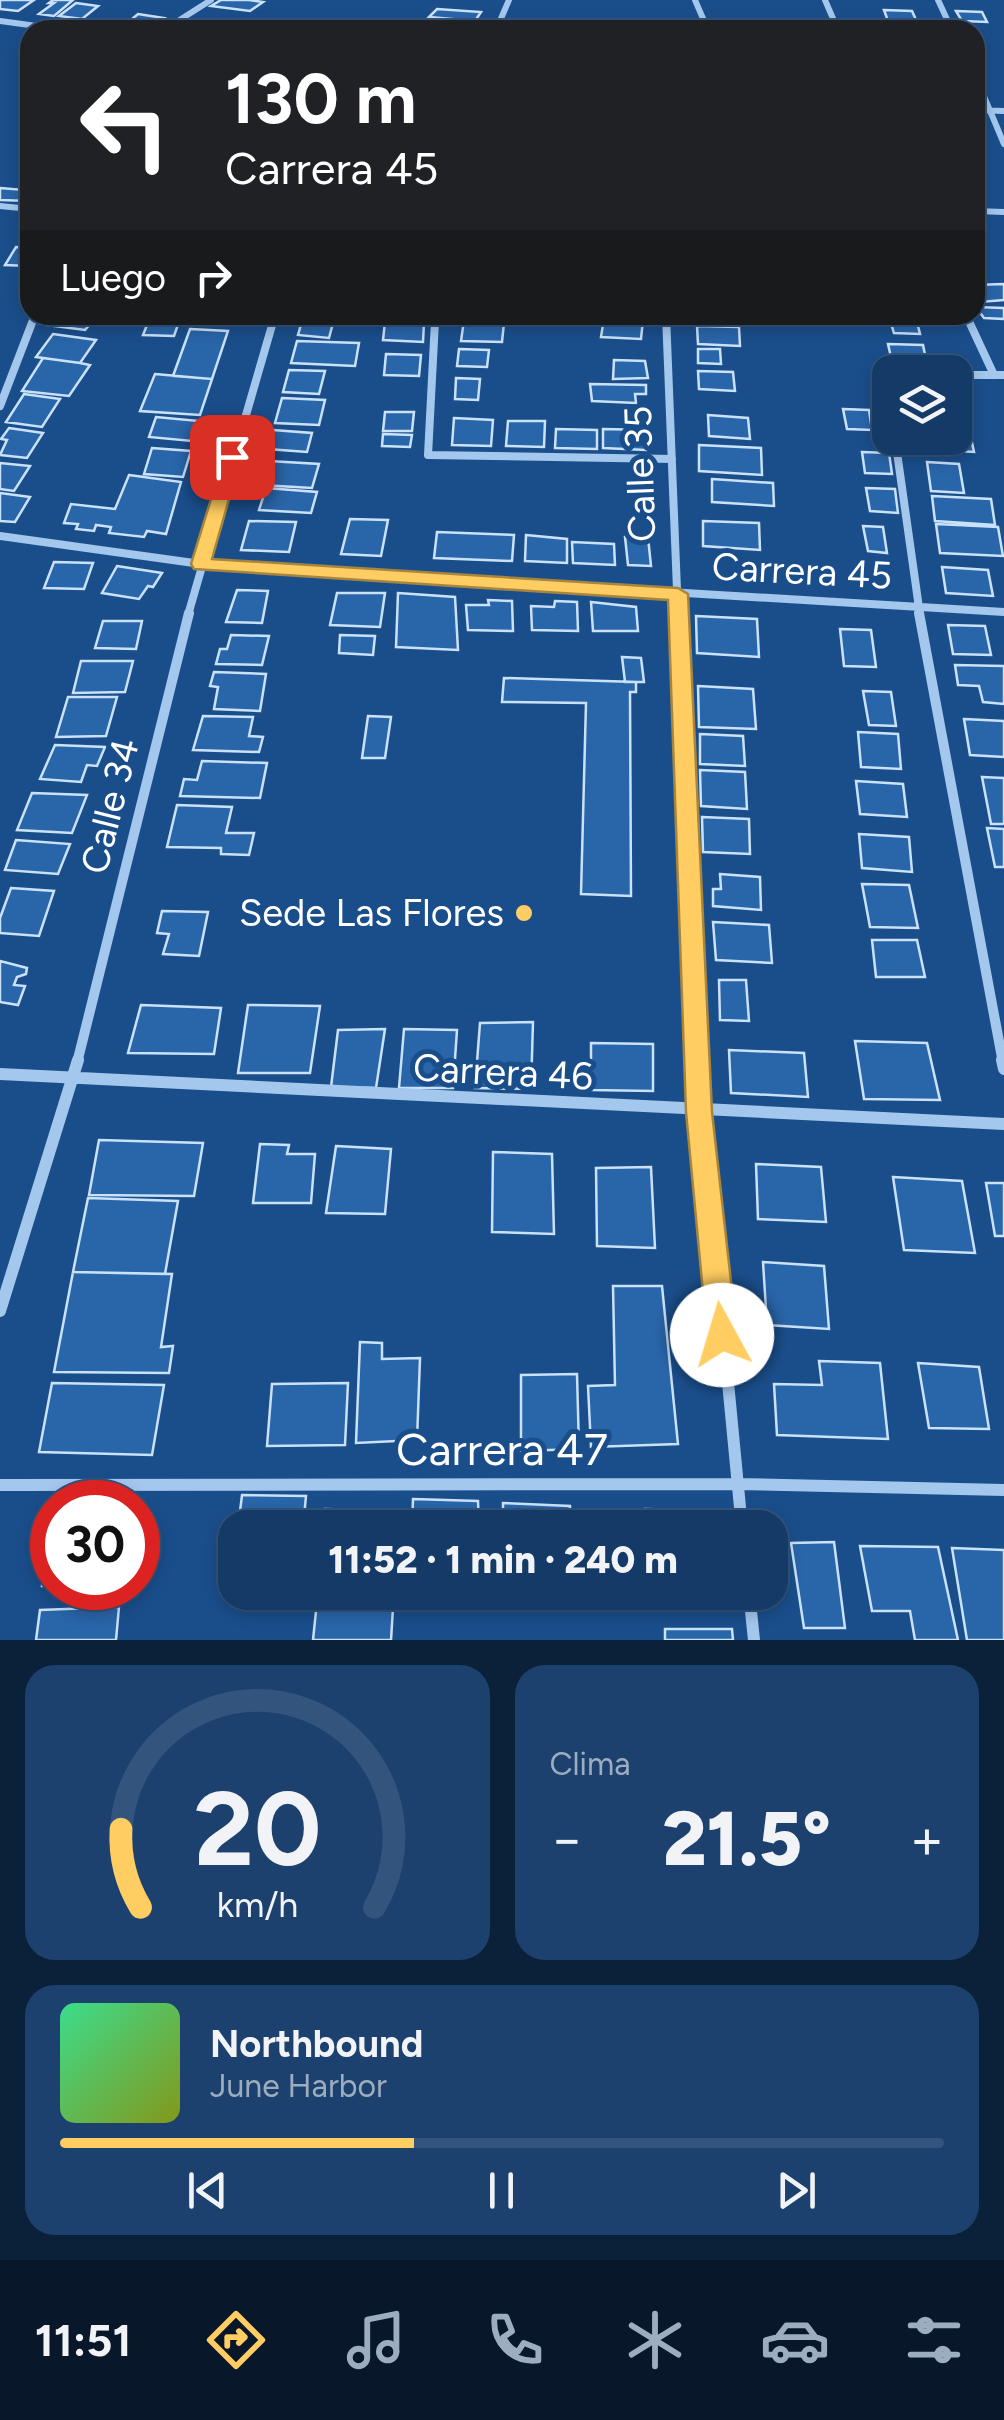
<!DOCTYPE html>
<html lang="es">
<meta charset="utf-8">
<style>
body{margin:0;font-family:Figtree,sans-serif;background:#1d416e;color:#f1f3f6;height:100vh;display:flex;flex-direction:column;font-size:38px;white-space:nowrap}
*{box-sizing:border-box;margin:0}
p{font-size:32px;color:#9dadc0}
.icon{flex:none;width:55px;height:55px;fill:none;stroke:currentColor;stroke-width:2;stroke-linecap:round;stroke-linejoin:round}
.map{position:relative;height:1640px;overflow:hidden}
.side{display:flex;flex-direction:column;gap:25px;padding:25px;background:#0b2039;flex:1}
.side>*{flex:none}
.guide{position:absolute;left:20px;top:20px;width:965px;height:305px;border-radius:30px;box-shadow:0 5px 15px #0003,0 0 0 2px #33547c;background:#202124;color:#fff;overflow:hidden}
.controls{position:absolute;left:872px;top:355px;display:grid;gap:20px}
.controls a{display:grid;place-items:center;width:100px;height:100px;border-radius:20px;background:#143a68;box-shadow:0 5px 15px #0003,0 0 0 2px #33547c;font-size:50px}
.speed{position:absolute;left:30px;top:1480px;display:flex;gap:20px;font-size:50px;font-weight:700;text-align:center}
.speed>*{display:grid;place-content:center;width:130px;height:130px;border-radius:50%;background:#143a68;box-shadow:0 5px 15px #0003,0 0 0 2px #33547c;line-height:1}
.speed .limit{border:15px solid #d22;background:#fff;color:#111}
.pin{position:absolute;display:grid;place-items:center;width:85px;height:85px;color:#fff;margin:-42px;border-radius:20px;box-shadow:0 5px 15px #0006}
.me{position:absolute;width:110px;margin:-55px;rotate:354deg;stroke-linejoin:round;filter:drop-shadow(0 0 8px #0008)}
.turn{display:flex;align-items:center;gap:35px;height:210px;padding:0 40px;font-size:45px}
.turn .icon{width:130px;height:130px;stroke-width:2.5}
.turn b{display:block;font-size:70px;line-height:85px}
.then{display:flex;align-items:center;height:95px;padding:0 40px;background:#0003;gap:20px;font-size:38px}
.big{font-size:75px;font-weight:800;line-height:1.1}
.side .tile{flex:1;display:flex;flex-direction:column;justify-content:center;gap:15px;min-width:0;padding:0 35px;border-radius:30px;background:#1d416e}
.side .dial{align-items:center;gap:0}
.dial svg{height:260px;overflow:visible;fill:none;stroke:#33547c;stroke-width:7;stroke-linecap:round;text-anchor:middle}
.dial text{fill:#f1f3f6;stroke:none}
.song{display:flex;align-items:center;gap:30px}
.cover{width:120px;height:120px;border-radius:15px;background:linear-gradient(135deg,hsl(150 70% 55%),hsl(70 70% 35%))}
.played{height:10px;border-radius:5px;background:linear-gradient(90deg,#ffcd61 40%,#33547c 40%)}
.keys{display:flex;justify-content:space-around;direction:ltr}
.heat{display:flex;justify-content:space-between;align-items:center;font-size:55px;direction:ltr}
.side .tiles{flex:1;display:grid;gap:25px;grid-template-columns:1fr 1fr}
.tile:last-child{grid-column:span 2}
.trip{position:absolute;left:218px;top:1510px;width:570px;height:100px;border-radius:30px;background:#143a68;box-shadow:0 5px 15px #0003,0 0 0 2px #33547c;font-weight:800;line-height:100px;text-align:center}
.tabs{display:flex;height:160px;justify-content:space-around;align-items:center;background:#08172a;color:#9dadc0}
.tabs .icon{width:70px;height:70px}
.tabs .on{color:#ffcd61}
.tabs b{font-size:45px;color:#f1f3f6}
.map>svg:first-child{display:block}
</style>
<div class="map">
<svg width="1004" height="1640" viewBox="0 0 1004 1640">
<rect width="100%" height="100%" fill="#1a4e8b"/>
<!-- building -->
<path fill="#2965a9" stroke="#cae1fa" stroke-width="2.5" d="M0,0H34L18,11L0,9Z
M53,0H73L54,16L39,14L54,3H49Z
M221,0H249L263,2L250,11L211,6Z
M76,3L98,6L82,19L59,16Z
M437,9L481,12L475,21L429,17Z
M884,10L912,11L917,22L888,21Z
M956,11L982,12L987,22L962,21Z
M138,14L164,18L152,28L126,24Z
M30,180V201L0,200V188L24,190Z
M16,247L30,248V266L5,265Z
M1004,284V300L980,302L975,294V285Z
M976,307L1004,308V319L984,318Z
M55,315H98L85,330L47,325Z
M889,317L916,318L920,334L894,333Z
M604,318L643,320L641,339L601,337Z
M149,320L179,322L174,336L143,335Z
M464,320L504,323L502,342L461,341Z
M302,321L333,323L329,338L298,335Z
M385,322H424L423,342L383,340Z
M697,326L739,327L740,346L698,344Z
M190,329L228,331L212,379L173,376Z
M53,334L96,340L80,363L36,357Z
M297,341L359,343L355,366L291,363Z
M888,344L923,345L927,364L892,362Z
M459,349L489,350L487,367L457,366Z
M698,349H720L721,364L698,363Z
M386,354L421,355L419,376L384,375Z
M43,358L80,363L90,365L69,396L22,391Z
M614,360L645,361L648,378L613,379Z
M289,370L325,371L319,394L283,392Z
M698,371L733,372L735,391L699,389Z
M155,374L212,379L200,415L140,411Z
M456,378L480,379L478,400L455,399Z
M590,384L646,385V394H635L636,403L592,401Z
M24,394L60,399L42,427L6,422Z
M282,398L325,400L319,425L275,423Z
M843,409L869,410L872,430L847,429Z
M385,412H414L412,431H383Z
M708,415L748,418L750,439L709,436Z
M156,417L199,421L192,441L149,437Z
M454,418L493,420L491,446L452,445Z
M508,421H545L544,447L506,446Z
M9,428L43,433L27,458L0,455L7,440L1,439Z
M556,429L597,430V449L555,448Z
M603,429L646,430V450L603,448Z
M273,430L312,433L307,452L268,449Z
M383,434L412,435L410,447L382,446Z
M955,437L971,438L974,452L925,449L923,438Z
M699,445L761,448L762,475L699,471Z
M152,448L191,451L183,477L144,474Z
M862,452L889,453L892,474L865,473Z
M269,461L319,464L312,488L261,485Z
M927,462L959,464L964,493L931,491Z
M0,463L30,466L14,491L0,489Z
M129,475L181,482L166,534L147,531L144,537L109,533L111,527L96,525L94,531L76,529L78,524L64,523L71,504L115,509Z
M712,479L773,483L774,506L712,502Z
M266,488L317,492L311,513L259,510Z
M866,488L895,489L898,513L870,511Z
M0,493L30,497L15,522L0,521Z
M932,496L991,499L995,525L935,521Z
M350,519L388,520L381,556L341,554Z
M249,521L296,522L289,552L241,550Z
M703,521L759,523L760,550L703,546Z
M936,524L998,527L1003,556L940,553Z
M863,526L883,527L887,553L868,551Z
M437,532L514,535L512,561L434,558Z
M526,535L567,539V563L525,561Z
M625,537H648L651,566L628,565Z
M572,542L614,544L615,565L573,563Z
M54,562L93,563L84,589L44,588Z
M117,566L162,573L153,587L148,586L139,599L102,593Z
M942,567L988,570L993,596L946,593Z
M237,590L268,591L262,623L226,622Z
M337,593H385L380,627L330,625Z
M398,593L455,597L458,650L396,647Z
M488,600L512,601L513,631L468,630L466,605H489Z
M555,601L577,602L578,631L532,630L531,606L554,607Z
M591,602L636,607L638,631H593Z
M696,616L757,619L759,657L697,653Z
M103,621H142L136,649L95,648Z
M948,625L985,626L991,655L953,654Z
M840,629L871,630L876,667L844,666Z
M231,635L269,636L262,665L216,664L220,649H227Z
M340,635L375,636L373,655L339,653Z
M622,657L641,658L644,682H625Z
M81,661H133L125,692L73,693Z
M955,665L1004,666V704L983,702L979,686L958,685Z
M214,672L266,674L260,711L214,709L218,687L210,686Z
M504,678L636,682V692H630L631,896L581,894L586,703L502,702Z
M698,686L753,689L756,729L699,727Z
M863,691L891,692L896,726L869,725Z
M68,697H117L106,736L56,737Z
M203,716L253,717L249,736L263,737L259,752L193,750Z
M368,716L391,717L385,758H362Z
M964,719L1004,721V757L970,755Z
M858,732L898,734L901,769L861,767Z
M700,734L743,736L745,766L700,764Z
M55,745L105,747L97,766L87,765L81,782L40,779Z
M202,761L267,763L260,798L180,796L184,779L197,780Z
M700,770L745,772L747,809L701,806Z
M982,777L1004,778V824H991Z
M856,781L903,784L907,817L860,814Z
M32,793L87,795L72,833L17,830Z
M177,805L232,807L226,833H254L249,855L221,854V848L167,847Z
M702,817L749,819L750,854L703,852Z
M987,828L1004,829V867H995Z
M859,834L909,837L912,872L862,868Z
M16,840L70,844L58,874L5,870Z
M720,874L760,877L761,910L713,906V889H721Z
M862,884L909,885L918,928L870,927Z
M11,888L54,891L39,936L0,933V918Z
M162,911L208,912L199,956L163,954L169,934L157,933Z
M713,922L769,925L772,963L716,960Z
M872,940H917L925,977H876Z
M0,961L27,968L26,974L17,977L14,985L25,986L18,1005L0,1002Z
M719,980H746L749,1021L720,1020Z
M141,1005L221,1008L214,1054L128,1053Z
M248,1005L320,1006L310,1073H238Z
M533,1022L531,1089L475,1088L480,1023Z
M385,1029L376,1088L331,1087L338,1030Z
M404,1029L457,1030L453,1088H399Z
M855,1041L927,1043L940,1100L864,1099Z
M591,1043L653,1044V1091L591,1090Z
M729,1050L804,1053L808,1097L731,1093Z
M99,1140L203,1143L194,1196L89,1195Z
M260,1144L289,1145L287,1154H315L311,1203H253Z
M336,1146L391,1149L385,1214L326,1213Z
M493,1152L552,1154L554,1234L492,1232Z
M756,1164L821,1167L826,1222L758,1219Z
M651,1167L655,1248L597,1246L596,1168Z
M893,1177L962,1181L975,1253L904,1250Z
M986,1183H1004V1236H995Z
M88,1198L178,1201L165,1274L73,1272Z
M763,1262L824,1266L829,1329L767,1325Z
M73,1272L172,1274L161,1347L173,1346L169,1373L54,1372Z
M613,1286H662L678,1444L591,1447L588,1386L615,1385Z
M360,1342L382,1343V1359L420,1358L417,1440L356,1443Z
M819,1361L880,1363L888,1439L777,1435L774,1384L822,1385Z
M918,1363L979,1367L989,1429L929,1428Z
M577,1374L579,1449L521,1451V1375Z
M52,1383L164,1385L152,1455L39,1452Z
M348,1383L345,1445L267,1446L272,1384Z
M242,1495L306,1496L303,1528H238Z
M413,1499L478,1501L479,1528H412Z
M52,1500H94L52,1502V1586H42Z
M503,1503L570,1506V1528H503Z
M325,1509L398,1511L397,1528H324Z
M645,1509L722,1511L724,1528H647Z
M834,1542L845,1628H804L791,1543Z
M860,1546L938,1547L958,1640H915L910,1611H872Z
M952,1548L1004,1550V1640H967Z
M318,1592H394L391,1640H313Z
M119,1607L116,1640H36L40,1610Z
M665,1629H732L733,1640H665Z"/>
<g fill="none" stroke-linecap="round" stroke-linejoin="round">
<!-- minor-far3 -->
<path stroke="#a4c7ed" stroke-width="6" d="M695,0L708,30
M825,0L838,30
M938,0L952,30
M0,21L66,30
M164,30L211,0
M496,30L509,0
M975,75L1004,144
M975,110L1004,111
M0,206L30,209
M975,211L1004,212"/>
<!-- minor-far2 -->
<path stroke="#a4c7ed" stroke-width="8" d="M351,315L435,321L428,455L672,459
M666,315L678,615
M966,315L994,375
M890,375H886L890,403
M955,375H1004
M0,406L35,315
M895,438L920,615
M0,536L201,564L1004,612
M188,615L275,315"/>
<!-- minor-far1 -->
<path stroke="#a4c7ed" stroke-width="10" d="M678,613L697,1063
M919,613L1003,1063
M77,1063L189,613"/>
<!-- minor -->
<path stroke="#a4c7ed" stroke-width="12" d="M697,1060L742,1528
M1002,1060L1004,1069
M0,1074L1004,1124
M0,1311L78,1060
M0,1485L738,1484L1004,1490
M749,1592L754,1640"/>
</g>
<!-- route -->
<path fill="#ffcd61" stroke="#a6853f" stroke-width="2.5" d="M232,452L241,457L212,559L678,588L688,594L712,1112L737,1335L732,1345L722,1349L712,1345L707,1335L686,1112L668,600L194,569L191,564L224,457Z"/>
<!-- markers -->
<circle fill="#ffcd61" stroke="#1a4e8b" stroke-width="4" cx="524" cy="913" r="10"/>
<g text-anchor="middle" stroke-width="10" stroke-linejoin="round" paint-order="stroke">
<!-- street labels -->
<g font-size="38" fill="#fff" stroke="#1a4e8b">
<text transform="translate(640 474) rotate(-92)" y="13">Calle 35</text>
<text transform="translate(802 571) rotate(3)" y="13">Carrera 45</text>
<text transform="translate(110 806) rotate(-76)" y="13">Calle 34</text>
<text transform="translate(503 1072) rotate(3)" y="13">Carrera 46</text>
</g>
<!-- poi labels -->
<g font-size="38" fill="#fff" stroke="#1a4e8b" text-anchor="end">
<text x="504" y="926">Sede Las Flores</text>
</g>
<!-- near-street labels -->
<g font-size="45" fill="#fff" stroke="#1a4e8b">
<text x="502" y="1465">Carrera 47</text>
</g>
</g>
</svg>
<div class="controls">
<a><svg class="icon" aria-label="layers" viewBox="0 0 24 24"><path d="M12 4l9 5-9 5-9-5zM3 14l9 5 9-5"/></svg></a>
</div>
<div class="speed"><div class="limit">30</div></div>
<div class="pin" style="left:232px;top:457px;background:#d93025"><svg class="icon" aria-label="arrive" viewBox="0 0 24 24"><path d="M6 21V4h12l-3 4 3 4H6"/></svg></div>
<svg class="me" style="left:722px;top:1335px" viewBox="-20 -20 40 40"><circle r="19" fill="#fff"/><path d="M0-13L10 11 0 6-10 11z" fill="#ffcd61"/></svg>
<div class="trip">11:52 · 1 min · 240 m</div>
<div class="guide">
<div class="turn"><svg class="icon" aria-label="left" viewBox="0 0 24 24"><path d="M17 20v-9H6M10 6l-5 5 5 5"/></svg><div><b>130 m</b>Carrera 45</div></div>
<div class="then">Luego<svg class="icon" aria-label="right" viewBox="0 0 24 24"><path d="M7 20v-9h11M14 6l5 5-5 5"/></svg></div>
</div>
</div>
<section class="side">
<div class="tiles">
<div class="tile dial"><svg viewBox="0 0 100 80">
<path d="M14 69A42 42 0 1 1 86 69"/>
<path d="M14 69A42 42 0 0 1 8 45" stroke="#ffcd61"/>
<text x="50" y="56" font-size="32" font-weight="700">20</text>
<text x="50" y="72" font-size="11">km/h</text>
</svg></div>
<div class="tile"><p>Clima</p>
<div class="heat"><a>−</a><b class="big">21.5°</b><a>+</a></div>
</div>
<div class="tile">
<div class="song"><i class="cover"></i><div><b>Northbound</b><p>June Harbor</p></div></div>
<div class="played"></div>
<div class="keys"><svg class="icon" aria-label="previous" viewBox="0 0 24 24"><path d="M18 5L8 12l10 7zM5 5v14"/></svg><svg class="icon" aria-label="pause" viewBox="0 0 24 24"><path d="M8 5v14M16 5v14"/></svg><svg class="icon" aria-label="next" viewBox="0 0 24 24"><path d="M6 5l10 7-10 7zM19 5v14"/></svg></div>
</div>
</div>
</section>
<nav class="tabs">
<b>11:51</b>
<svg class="icon on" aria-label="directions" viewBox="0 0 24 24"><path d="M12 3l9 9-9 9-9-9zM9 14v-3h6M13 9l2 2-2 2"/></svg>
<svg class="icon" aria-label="music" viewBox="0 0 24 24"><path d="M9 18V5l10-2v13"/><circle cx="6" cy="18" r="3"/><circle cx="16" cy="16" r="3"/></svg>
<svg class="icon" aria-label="phone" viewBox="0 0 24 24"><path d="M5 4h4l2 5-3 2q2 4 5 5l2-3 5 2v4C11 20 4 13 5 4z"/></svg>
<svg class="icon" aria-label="climate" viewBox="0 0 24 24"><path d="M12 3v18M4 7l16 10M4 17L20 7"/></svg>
<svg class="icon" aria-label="car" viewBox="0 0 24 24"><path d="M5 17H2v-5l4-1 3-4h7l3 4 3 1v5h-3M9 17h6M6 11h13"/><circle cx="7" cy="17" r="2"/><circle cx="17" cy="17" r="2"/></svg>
<svg class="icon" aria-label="filters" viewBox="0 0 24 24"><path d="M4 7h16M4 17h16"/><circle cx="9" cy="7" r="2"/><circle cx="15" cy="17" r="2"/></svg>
</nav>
